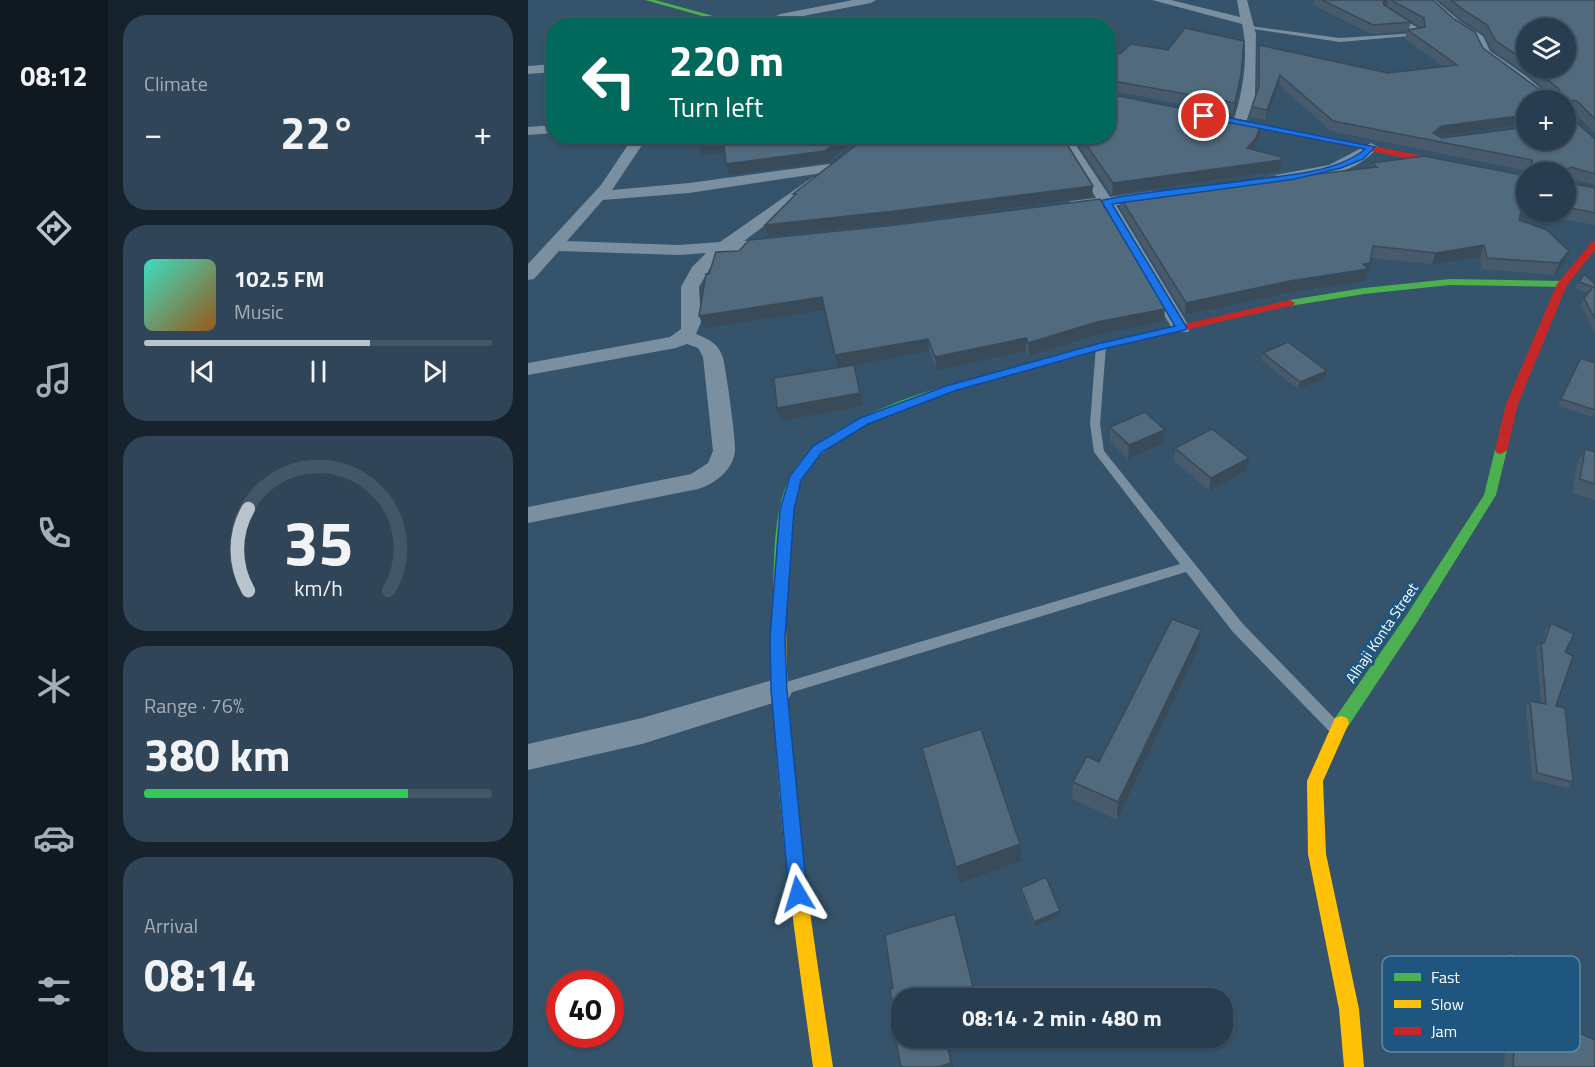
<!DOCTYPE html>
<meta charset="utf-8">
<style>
body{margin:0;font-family:"Titillium Web",sans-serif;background:#304557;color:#f1f3f6;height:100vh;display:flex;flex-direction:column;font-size:22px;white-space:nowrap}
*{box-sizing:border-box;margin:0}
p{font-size:20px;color:#a5aeb7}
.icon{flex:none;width:33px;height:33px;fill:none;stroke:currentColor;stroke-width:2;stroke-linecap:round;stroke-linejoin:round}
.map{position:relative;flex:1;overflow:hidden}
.sheet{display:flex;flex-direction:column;gap:15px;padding:15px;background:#16222c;width:420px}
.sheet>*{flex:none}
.guide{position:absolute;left:18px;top:18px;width:570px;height:126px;border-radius:24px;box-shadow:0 2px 4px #0004,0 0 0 2px #445767;background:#00695c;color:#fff;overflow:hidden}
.fabs{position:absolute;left:988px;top:18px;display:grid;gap:12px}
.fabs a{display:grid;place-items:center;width:60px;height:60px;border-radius:50%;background:#283e50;box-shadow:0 2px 4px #0004,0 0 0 2px #445767;font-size:30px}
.speed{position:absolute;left:18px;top:970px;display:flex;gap:12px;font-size:30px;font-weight:700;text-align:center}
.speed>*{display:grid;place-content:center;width:78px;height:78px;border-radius:50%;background:#283e50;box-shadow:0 2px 4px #0004,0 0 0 2px #445767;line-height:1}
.speed .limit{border:9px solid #d22;background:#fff;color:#111}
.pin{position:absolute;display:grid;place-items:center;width:51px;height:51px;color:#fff;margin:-26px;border:3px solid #fff;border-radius:50%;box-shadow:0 2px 6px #0007}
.me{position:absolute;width:66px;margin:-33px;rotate:353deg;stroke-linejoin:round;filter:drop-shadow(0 0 4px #0008)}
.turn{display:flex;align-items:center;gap:21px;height:126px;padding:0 24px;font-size:27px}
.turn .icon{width:78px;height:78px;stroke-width:2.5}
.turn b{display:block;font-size:42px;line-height:51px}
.big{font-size:45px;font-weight:700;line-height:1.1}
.sheet .card{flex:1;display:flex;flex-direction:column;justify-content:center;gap:9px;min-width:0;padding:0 21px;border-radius:24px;background:#304557}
.sheet .dial{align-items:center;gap:0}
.dial svg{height:156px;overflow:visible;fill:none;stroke:#445767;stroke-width:7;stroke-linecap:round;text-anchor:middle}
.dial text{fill:#f1f3f6;stroke:none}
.song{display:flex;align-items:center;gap:18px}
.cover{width:72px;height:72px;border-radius:9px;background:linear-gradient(135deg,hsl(170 70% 55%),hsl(30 70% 35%))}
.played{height:6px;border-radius:3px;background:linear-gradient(90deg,#b8c3cb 65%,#445767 65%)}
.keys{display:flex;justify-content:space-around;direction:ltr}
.heat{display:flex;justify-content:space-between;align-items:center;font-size:33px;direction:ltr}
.charge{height:9px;border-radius:4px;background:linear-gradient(90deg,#34c759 76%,#445767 0)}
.trip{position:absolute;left:363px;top:988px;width:342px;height:60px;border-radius:24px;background:#283e50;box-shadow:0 2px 4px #0004,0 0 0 2px #445767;font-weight:700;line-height:60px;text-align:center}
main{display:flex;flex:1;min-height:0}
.dock{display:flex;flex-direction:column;width:108px;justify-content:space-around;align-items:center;background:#101920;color:#a5aeb7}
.dock .icon{width:42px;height:42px}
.dock .on{color:#b8c3cb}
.dock b{font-size:27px;color:#f1f3f6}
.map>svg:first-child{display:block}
</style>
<main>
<nav class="dock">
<b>08:12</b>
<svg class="icon on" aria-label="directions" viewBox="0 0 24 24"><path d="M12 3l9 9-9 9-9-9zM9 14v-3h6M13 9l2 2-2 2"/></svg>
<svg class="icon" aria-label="music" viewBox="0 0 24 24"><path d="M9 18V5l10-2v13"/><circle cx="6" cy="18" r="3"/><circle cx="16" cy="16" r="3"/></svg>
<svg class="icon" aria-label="phone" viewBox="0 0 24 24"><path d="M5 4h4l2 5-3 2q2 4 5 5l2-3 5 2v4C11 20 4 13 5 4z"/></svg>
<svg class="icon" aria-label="climate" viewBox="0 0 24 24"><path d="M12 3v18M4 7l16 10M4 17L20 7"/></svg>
<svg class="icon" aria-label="car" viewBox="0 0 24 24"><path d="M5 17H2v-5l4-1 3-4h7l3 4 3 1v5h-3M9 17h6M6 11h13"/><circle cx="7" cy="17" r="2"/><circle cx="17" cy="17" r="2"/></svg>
<svg class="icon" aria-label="filters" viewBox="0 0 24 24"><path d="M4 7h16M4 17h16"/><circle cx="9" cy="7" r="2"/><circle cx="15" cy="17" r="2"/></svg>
</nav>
<section class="sheet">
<div class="card"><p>Climate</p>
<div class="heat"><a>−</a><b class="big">22°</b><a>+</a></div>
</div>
<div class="card">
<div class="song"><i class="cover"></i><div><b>102.5 FM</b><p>Music</p></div></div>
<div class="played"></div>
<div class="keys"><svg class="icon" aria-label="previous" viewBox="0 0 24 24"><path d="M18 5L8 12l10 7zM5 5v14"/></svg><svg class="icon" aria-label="pause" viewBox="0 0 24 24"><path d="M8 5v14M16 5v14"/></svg><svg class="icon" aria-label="next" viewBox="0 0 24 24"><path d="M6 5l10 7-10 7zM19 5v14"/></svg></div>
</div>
<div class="card dial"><svg viewBox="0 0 100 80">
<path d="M14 69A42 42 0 1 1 86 69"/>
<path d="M14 69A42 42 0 0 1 14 27" stroke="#b8c3cb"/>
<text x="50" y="56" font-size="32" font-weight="700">35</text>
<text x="50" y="72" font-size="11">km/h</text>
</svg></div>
<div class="card"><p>Range · 76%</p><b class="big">380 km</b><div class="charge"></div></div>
<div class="card"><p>Arrival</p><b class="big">08:14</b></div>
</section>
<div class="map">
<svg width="1067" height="1067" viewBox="0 0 1067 1067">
<rect width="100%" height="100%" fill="#35536a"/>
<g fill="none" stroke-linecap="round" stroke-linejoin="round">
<!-- lane -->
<path fill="#7a8fa0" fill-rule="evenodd" d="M869,16L892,29L893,35L812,42L719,28L722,26L812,38L888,33L867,19Z
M573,343L578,346L572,424L576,451L715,624L812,724L814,728L812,732L807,734L802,732L705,632L658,572L255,695L250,693L248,689L250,685L255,683L652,564L566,452L562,424L568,346Z"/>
<!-- street -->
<path fill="#7a8fa0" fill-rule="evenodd" d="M325,0H348L343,3L259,19L246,26H231L252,14Z
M624,0H643L712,17L709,0H719L728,34L727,96L717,125H707L705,122C715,92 721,55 714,24Z
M896,0H907L933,22L955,36L962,51L998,76L1026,100H1013L953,56L946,40L925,26Z
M26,64V72L0,74V66Z
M26,125V133L0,135V127Z
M106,136H120L84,190L161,183L301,164L308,168L301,172L161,193L75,200L39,241L151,245L192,242L285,177H295L298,180L216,241L247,239L255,244L253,248L201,252L182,268L171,287L173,322L168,334C181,339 191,344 195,358C198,369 208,440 207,451C205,470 187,484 170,489L0,523V507L163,474L180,463L185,451L175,357L170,348L159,344L148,348L0,375V363L142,337L153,329V287L164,267L178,253L151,255L31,251L6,279L0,280V264L73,185Z
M530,136H545L543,138L582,197L625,191L633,196L625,201L588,205L662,328L660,332H646L573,207L543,211L535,206L543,201L568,198Z
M843,143L850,147C826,178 772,181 736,187L728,182L736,177L801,165Z
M251,678L261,682L265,690L261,698L114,744L0,770V744L114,718Z"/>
<!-- fast -->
<path fill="#4caf50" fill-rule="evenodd" d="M117,0H127L222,26H210Z
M922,279L1034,281L1039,284L1034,287L922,285L836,294L762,306L757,303L762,300L836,288Z
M470,372L474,373V377C417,394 301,423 274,480C256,516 260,585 258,626L256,630L251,632L246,630L244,626C247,581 242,522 260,481C288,419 409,387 470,372Z
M973,446L979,450L968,495L888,624L819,728L813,730L807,728L805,723L807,718L878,616L956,495L967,450Z"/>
<!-- slow -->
<path fill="#ffc107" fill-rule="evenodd" d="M251,620L256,622L258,626C259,774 283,921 305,1067H285C265,921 243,774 244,626L246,622Z
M813,716L819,718L821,723L795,781L798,854L831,1009L836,1067H816L811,1009L780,854L779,781L807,718Z"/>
<!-- jam -->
<path fill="#c62828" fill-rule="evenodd" d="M689,116L999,176V182L686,120V116Z
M1067,241V250L1039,285L990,404L979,450L973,454L969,453L967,450L978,404L1029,284L1064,242Z
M762,300L767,303L766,305L575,349L470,378L464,375L466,373L573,343Z"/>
</g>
<!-- wall -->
<path fill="#475b6c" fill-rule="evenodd" d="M786,0H905L955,48L1015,92H1020L999,74L964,50L956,34L934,20L910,0H1067V133L1045,111H1041V116L1067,139V185L1041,178V183L1067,188V225L993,211L991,220L1036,263L1026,275L954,269L952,257L904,264L843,258L837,281L759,293L657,315L592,208V197L843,168L844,163L999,176V212H1038V172H1000L999,171L803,131L751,85L737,120L722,117L724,107L729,90L730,54L731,45L860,73L916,67L877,39L879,31L843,34L785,5ZM868,13L893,27V28L881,29L883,22ZM999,28L1038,68H999ZM999,100L1038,140L914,138L911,136L999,124Z
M580,51L592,54L713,75L705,114L580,90Z
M733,124L732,135L726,150L754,157L751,171L584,195L546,138V136H580Z
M181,274L636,321L568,335L501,356L498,351L409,370L401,351L326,365L335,406L253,421L310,367L296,310L176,328Z
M1051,282L1067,284V333L1053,305L1056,298L1060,293L1047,288Z
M735,353L797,378L770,389L733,360Z
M1053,358L1067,363V412L1064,417L1030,406Z
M582,427L635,443L600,459L582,441Z
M647,448L721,458L718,471L681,491L646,461Z
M1057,449L1067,452V500L1044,493L1049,463Z
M1023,623L1037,652L1028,706L1045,782L1040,788L1004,779L998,707L1002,701L1013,703L1008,648L1013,642H1014L1018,629Z
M673,630L670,649L589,820L544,799L545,782L571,762Z
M394,748L493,861L432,883L398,766Z
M493,888L532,911V916L506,927L493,893Z
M983,952L1001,997L997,1000L1032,1024L1067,1067H976L980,1005L989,997L991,998L966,980L978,957Z"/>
<!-- shaded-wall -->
<path fill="#394a58" d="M858,0H860L858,7L853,11L855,2Z
M713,75L712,86L705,114L707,103Z
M752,75L751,85L737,120L739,110Z
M999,115V124L911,136L905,133L914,126Z
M733,124L732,135L726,149L717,159L719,148Z
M316,136H332L299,162L201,175L198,164Z
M196,142L199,153L174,155L171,144Z
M754,157L751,171L584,195L585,183Z
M565,186L564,197L369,223L240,236L237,225Z
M956,245L952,257L904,264L908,253Z
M1041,251L1036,263L1026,275L1031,263Z
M842,263L837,281L759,293L657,315L658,303Z
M294,297L296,310L176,328L171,316Z
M637,309L636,321L568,335L501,356L500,343L569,322Z
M498,338V351L409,370L407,357Z
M400,339L401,351L310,368L307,355Z
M799,371L797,378L770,389L772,382Z
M332,393L335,406L253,421L249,408Z
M637,430L635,443L600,459L601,445Z
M721,458L718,471L681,491L683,478Z
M673,630L670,649L589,820L590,802Z
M492,844L493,861L432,883L428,867Z
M532,911V916L506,927V922Z
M418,1038H419L425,1067H410Z"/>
<!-- building -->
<path fill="#526a7d" stroke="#394a58" stroke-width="1.5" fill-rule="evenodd" d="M794,0H858L855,2L856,5L883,22L845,25Z
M863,0H905L926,19L947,32L955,48L1015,92H1031V89L1006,68H1038V28H999V62L967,40L959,25L937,11L923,0H1067V119L1049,101L1041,100V116L1067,139V174L1043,167L1040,169L1041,183L1067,188V213L1038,207V172H1005L1004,160L805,121L752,75L739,110L724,107L731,86V45L860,73L929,65L880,30L897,27L896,18ZM999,100H1038V140H999V127L914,138L905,133L914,126L999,115Z
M657,28L716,41L713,75L707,103L580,80V51L592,54L603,44L640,50Z
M580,94L733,124L728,138L719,148L754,157L753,160L585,183L552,136H580Z
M171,136H316L297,151L198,164L196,142L171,144Z
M340,136H534L565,186L367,211L237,225L268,194H265Z
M896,156L999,176V200H996L991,220L1019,230L1041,251L1031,263L959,258L956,245L908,253L845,246L842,263L835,264L840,269L762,281L658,303L592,197L747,176V179L849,167L844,163Z
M572,199L637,306V309L569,322L500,343L498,338L407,357L400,339L307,355L294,297L171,316L178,274H181L188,252L211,251L221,240L367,225Z
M1056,274L1067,284V319L1056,298L1065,287L1051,282Z
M760,342L799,371L772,382L735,353Z
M1053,358L1067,363V410L1033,399Z
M326,365L332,393L249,408L246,378Z
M617,412L637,430L601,445L582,427Z
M684,429L721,458L683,478L647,448Z
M1057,449L1067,452V484L1052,479Z
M644,619L673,630L590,802L545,782L559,756L571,762Z
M1023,623L1046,634L1037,652L1045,656L1028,706L1037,708L1045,782L1009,773L1002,701L1018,704L1013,642L1016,643Z
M453,729L492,844L428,867L394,748Z
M518,877L532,911L506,922L493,888Z
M427,914L448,999H374V1038H418L423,1063L410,1067H373L366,1030L369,1029L362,989L365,988L357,935Z
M983,952L1014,974L1001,997L971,975Z
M989,997L1032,1013V1024L1067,1040V1067H985Z"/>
<!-- route -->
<path fill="#1a73e8" stroke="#114b97" stroke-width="1.5" d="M676,113L847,147L835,159L813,168L767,179L584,204L659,328L657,330L575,349L426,391L340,424L294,452L273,480L266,510L257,638L259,690L279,894L277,901L270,904L263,901L261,894L243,690L242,638L252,510L262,476L285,446L332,418L418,386L569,344L647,326L574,202L575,200C623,190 674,187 722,180C756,176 811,172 837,149L673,117L672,116Z"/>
<g text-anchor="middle" stroke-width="6" stroke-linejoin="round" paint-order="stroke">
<!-- street labels -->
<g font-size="15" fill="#fff" stroke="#1f5680">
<text transform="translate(854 633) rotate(-56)" y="5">Alhaji Konta Street</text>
</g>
</g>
<!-- legend -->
<rect x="854" y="956" width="198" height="96" rx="9" fill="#1f5680" stroke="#6289a6" stroke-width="1.5"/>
<rect x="866" y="973" width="27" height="8" fill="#4caf50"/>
<rect x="866" y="1000" width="27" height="8" fill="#ffc107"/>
<rect x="866" y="1027" width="27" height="8" fill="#c62828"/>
<g font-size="16" fill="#fff">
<text x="903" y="983">Fast</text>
<text x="903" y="1010">Slow</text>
<text x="903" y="1037">Jam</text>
</g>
</svg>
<div class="fabs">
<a><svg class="icon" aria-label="layers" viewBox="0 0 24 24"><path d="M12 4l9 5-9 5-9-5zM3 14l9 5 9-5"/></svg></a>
<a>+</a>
<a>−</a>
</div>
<div class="speed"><div class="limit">40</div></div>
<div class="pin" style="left:676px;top:116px;background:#d93025"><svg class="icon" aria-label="arrive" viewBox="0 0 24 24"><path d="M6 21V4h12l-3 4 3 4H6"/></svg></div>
<svg class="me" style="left:270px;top:894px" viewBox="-20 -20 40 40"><path d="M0-17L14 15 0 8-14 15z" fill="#1a73e8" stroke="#fff" stroke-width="4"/></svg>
<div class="trip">08:14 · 2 min · 480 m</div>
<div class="guide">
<div class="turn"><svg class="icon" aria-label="left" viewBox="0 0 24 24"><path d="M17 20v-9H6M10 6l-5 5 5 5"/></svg><div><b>220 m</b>Turn left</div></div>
</div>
</div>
</main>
